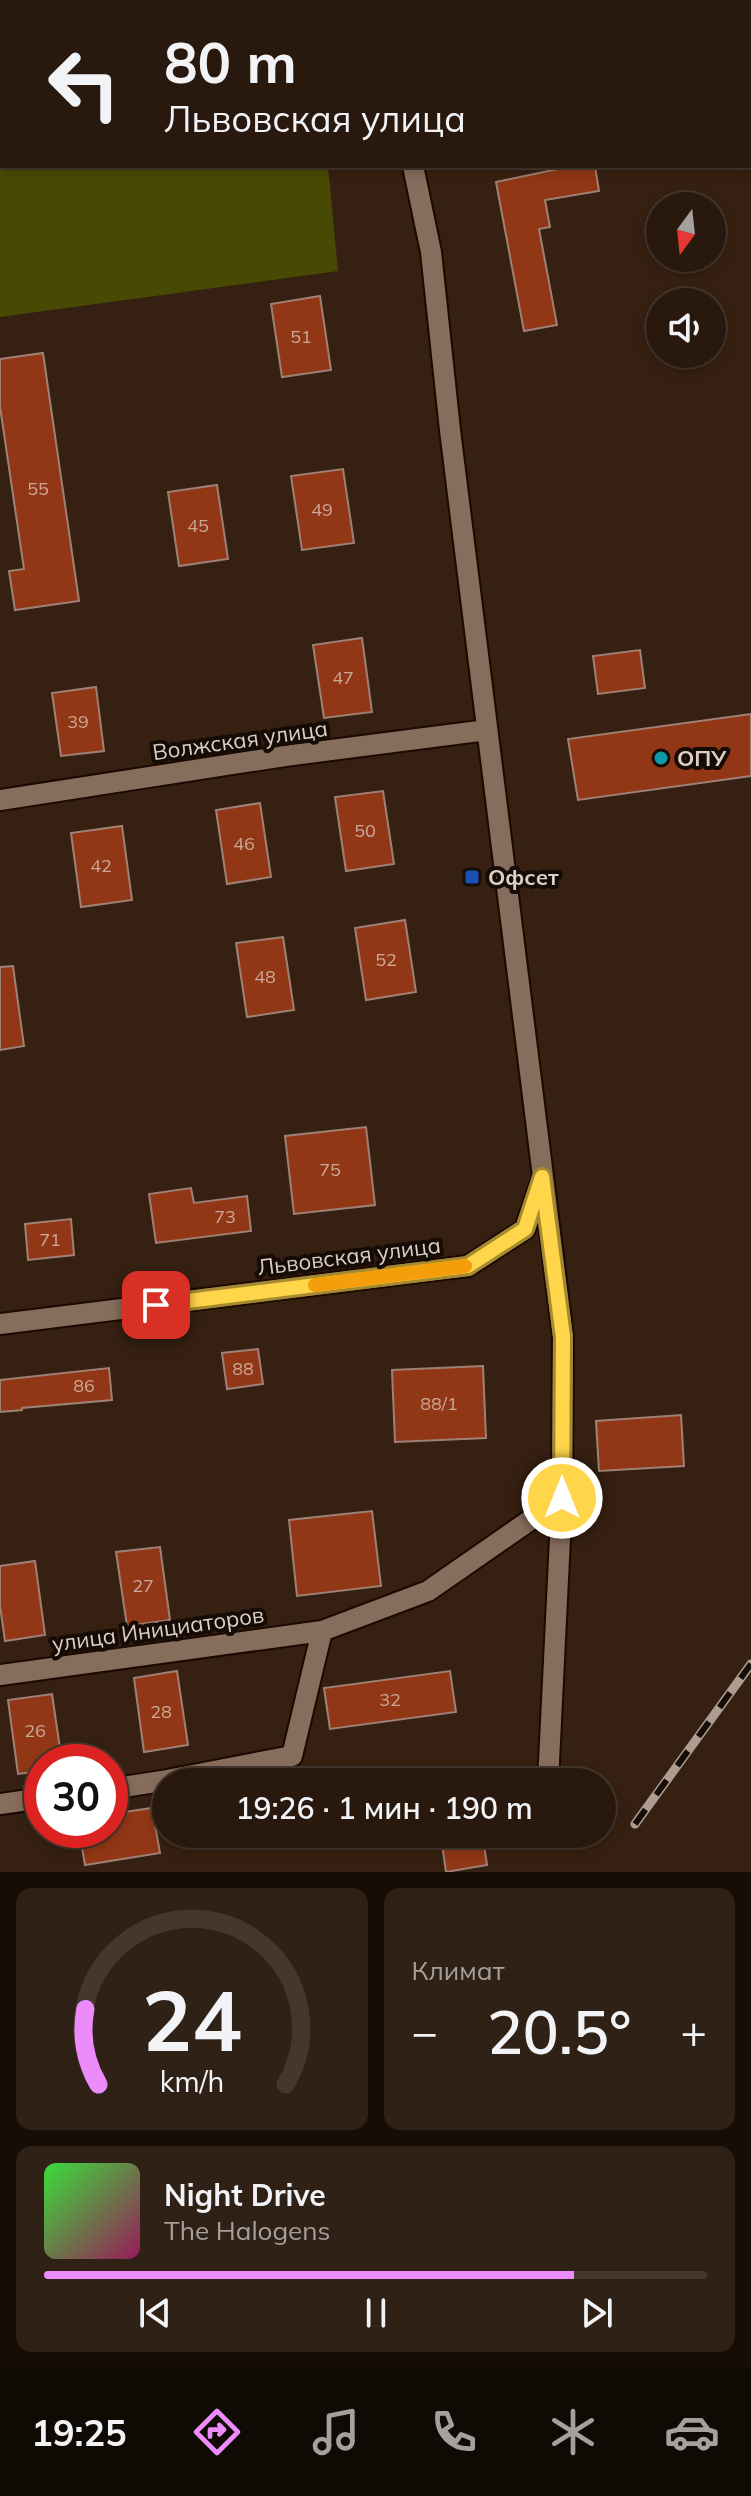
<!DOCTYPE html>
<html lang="ru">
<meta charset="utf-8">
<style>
body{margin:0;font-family:Mulish,sans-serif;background:#302116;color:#f1f3f6;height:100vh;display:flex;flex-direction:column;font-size:30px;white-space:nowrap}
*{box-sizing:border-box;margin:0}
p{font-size:26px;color:#a5a09d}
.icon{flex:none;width:44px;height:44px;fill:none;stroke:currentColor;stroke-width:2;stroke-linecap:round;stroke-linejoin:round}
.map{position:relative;height:1872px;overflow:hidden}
.panel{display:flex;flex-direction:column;gap:16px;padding:16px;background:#160d07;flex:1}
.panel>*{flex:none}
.guide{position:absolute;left:0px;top:0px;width:752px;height:168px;box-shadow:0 4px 12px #0003,0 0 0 2px #44372e;background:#28180d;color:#f1f3f6;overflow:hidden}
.needle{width:52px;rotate:195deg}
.fabs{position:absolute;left:646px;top:192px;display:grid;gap:16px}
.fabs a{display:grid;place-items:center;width:80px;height:80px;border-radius:50%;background:#28180d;box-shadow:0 4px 12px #0003,0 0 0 2px #44372e;font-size:40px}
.speed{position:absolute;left:24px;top:1744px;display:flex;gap:16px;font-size:40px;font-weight:700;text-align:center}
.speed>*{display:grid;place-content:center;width:104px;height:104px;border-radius:50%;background:#28180d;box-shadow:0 4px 12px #0003,0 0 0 2px #44372e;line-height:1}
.speed .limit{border:12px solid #d22;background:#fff;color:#111}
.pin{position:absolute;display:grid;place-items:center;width:68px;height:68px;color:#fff;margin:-34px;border-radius:16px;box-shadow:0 4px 12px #0006}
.me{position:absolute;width:88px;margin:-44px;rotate:0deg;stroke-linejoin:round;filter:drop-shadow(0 0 6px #0008)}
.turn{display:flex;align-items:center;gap:28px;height:168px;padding:0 32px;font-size:36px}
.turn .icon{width:104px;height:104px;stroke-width:2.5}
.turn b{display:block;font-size:56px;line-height:68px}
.big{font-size:60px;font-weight:600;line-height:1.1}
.panel .tile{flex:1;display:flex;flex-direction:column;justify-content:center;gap:12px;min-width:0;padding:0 28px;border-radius:16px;background:#302116}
.panel .dial{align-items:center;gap:0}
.dial svg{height:208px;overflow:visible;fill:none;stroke:#44372e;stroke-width:7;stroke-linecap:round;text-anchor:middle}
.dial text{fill:#f1f3f6;stroke:none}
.song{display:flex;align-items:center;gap:24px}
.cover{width:96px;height:96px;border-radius:12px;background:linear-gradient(135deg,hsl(120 70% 55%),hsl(330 70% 35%))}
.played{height:8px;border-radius:4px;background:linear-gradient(90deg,#ec8cfa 80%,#44372e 80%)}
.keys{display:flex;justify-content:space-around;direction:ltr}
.heat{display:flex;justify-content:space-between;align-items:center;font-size:44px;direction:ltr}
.panel .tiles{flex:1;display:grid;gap:16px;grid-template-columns:1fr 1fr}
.tile:last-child{grid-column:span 2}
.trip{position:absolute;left:152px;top:1768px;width:464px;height:80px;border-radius:40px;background:#28180d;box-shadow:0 4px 12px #0003,0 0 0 2px #44372e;font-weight:600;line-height:80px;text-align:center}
.tab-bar{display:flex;height:128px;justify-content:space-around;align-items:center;background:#100a05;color:#a5a09d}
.tab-bar .icon{width:56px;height:56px}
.tab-bar .active{color:#ec8cfa}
.tab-bar b{font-size:36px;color:#f1f3f6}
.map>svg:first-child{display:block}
</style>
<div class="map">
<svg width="751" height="1872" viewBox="0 0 751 1872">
<rect width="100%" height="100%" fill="#362011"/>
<!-- green -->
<path fill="#484a04" d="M0,113L2,166H328L338,271L0,317Z"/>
<!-- building -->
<path fill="#913716" stroke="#9f8076" stroke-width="2" d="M572,166H595L599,191L545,200L550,227L539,229L557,325L524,331L496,182Z
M320,296L331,370L282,377L271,304Z
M43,353L79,601L15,610L9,571L24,569L0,407V359Z
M343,469L354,543L302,550L291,476Z
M217,485L228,559L179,566L168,492Z
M362,638L372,712L324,718L313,645Z
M640,650L645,688L598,694L593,656Z
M96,687L104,751L61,756L52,693Z
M751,714V776L578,800L568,739Z
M383,791L394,864L346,871L335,797Z
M260,803L271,877L227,884L216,810Z
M122,826L132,900L81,907L71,833Z
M405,920L416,992L366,1000L355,928Z
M283,937L294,1010L247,1017L236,943Z
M13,966L24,1046L0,1050V967Z
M366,1127L375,1205L294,1214L285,1136Z
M191,1188L194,1203L247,1196L251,1231L156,1243L149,1194Z
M71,1219L74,1255L28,1260L25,1224Z
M258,1349L263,1384L227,1389L222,1353Z
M483,1366L486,1438L395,1442L392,1370Z
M109,1368L112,1400L22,1408V1410L0,1412V1380Z
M681,1415L684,1466L599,1471L596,1421Z
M372,1511L381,1586L297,1596L289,1520Z
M160,1547L170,1620L127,1626L116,1552Z
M35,1561L45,1635L5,1641L0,1606V1566Z
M177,1671L188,1745L144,1752L134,1678Z
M450,1671L456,1712L330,1729L324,1688Z
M52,1694L62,1762H42V1771L18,1774L8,1700Z
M152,1808L160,1853L85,1865L79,1830H110V1814Z
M483,1838L487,1865L446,1872L442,1844Z"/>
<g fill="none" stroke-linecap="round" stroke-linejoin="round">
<defs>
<path id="street" d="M413,166L431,252L450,430L563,1337L562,1498L548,1782
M0,800L285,756L487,730
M0,1324L468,1266L525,1229L540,1185
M0,1675L322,1631
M110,1789L162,1781L292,1756L322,1631L428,1591L562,1498
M0,1804L42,1798"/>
<path id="secondary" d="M366,0L367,2"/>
<path id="primary" d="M420,2L447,0
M0,44H2"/>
</defs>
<!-- street casing -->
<use href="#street" stroke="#1c0900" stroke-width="24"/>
<!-- secondary casing -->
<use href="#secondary" stroke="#1c0900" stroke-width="24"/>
<!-- primary casing -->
<use href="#primary" stroke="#1c0900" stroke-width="24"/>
<!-- street -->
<use href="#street" stroke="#876d5c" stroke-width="20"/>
<!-- secondary -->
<use href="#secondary" stroke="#876d5c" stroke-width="20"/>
<!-- primary -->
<use href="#primary" stroke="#8c87a9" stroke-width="20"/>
<defs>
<path id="rail" d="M635,1824L751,1664"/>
</defs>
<!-- rail casing -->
<use href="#rail" stroke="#ad9c92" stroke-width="9"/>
<!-- rail -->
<use href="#rail" stroke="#160c06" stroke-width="6" stroke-dasharray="18" stroke-linecap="butt"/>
</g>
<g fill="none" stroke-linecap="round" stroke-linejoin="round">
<defs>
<path id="route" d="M156,1305L468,1266L525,1229L542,1177L563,1337L562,1498"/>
</defs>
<!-- route casing -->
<use href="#route" stroke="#a68a30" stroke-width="20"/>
<!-- route -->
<use href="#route" stroke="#ffd54a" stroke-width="14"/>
<!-- slow -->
<path stroke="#f59e0b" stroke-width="14" d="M315,1285L465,1266"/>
</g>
<!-- markers -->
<circle fill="#0f9aa8" stroke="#160c06" stroke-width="3" cx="661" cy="758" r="8"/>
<rect fill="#1a4fb4" stroke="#160c06" stroke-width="3" x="464" y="869" width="16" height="16" rx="4"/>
<g text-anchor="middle" stroke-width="8" stroke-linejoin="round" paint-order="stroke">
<!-- number labels -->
<g font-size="18" fill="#cba99a">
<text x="301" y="343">51</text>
<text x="38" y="495">55</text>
<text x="322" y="516">49</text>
<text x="198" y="532">45</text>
<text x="343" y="684">47</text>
<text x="78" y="728">39</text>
<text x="365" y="837">50</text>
<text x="244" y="850">46</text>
<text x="101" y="872">42</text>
<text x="386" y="966">52</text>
<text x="265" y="983">48</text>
<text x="330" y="1176">75</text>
<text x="225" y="1223">73</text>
<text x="50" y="1246">71</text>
<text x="243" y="1375">88</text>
<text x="84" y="1392">86</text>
<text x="439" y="1410">88/1</text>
<text x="143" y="1592">27</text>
<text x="390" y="1706">32</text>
<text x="161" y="1718">28</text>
<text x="35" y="1737">26</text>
</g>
<!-- street labels -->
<g font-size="22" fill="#decfc6" stroke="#160c06">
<text transform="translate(240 740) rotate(-8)" y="8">Волжская улица</text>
<text transform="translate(349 1256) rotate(-7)" y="8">Львовская улица</text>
<text transform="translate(158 1629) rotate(-8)" y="8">улица Инициаторов</text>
</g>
<!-- poi labels -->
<g font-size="22" font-weight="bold" fill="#decfc6" stroke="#160c06" text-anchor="start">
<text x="677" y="766">ОПУ</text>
<text x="488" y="885">Офсет</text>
</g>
</g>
</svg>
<div class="fabs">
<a><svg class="needle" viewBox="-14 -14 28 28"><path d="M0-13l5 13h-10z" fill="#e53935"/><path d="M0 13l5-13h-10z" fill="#a5a09d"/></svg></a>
<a><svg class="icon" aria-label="sound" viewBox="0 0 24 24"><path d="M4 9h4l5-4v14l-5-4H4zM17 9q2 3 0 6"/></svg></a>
</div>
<div class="speed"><div class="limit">30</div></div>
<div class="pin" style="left:156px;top:1305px;background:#d93025"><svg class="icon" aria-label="arrive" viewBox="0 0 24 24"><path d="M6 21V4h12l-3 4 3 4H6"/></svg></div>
<svg class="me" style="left:562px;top:1498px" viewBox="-20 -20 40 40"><circle r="17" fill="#ffd54a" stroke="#fff" stroke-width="3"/><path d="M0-11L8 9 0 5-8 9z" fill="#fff"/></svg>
<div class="trip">19:26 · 1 мин · 190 m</div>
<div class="guide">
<div class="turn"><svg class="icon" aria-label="left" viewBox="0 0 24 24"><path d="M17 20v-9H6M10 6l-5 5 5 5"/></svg><div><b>80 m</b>Львовская улица</div></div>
</div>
</div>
<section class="panel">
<div class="tiles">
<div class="tile dial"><svg viewBox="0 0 100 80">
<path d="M14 69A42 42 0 1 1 86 69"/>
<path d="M14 69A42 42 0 0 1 9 40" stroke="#ec8cfa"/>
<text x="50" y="56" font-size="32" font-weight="700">24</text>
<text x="50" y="72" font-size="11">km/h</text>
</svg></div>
<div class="tile"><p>Климат</p>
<div class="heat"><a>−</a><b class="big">20.5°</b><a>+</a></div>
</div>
<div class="tile">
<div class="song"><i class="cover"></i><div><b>Night Drive</b><p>The Halogens</p></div></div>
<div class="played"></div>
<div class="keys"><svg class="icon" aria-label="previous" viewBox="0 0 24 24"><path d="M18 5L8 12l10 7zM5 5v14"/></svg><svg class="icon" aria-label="pause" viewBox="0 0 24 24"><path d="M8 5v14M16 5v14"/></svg><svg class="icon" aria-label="next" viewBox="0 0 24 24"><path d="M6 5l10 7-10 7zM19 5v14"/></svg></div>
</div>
</div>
</section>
<nav class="tab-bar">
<b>19:25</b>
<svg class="icon active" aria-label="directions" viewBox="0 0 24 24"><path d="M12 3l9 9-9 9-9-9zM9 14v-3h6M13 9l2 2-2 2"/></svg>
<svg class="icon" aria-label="music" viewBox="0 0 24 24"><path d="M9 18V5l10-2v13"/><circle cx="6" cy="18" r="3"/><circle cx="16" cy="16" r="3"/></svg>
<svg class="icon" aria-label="phone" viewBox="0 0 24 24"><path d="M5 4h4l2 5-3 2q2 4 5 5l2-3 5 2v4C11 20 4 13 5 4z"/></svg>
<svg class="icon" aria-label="climate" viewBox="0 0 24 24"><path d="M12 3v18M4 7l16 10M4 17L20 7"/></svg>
<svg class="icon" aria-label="car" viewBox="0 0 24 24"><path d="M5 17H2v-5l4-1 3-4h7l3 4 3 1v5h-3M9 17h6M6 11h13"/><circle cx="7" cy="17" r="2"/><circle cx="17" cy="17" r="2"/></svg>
</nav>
